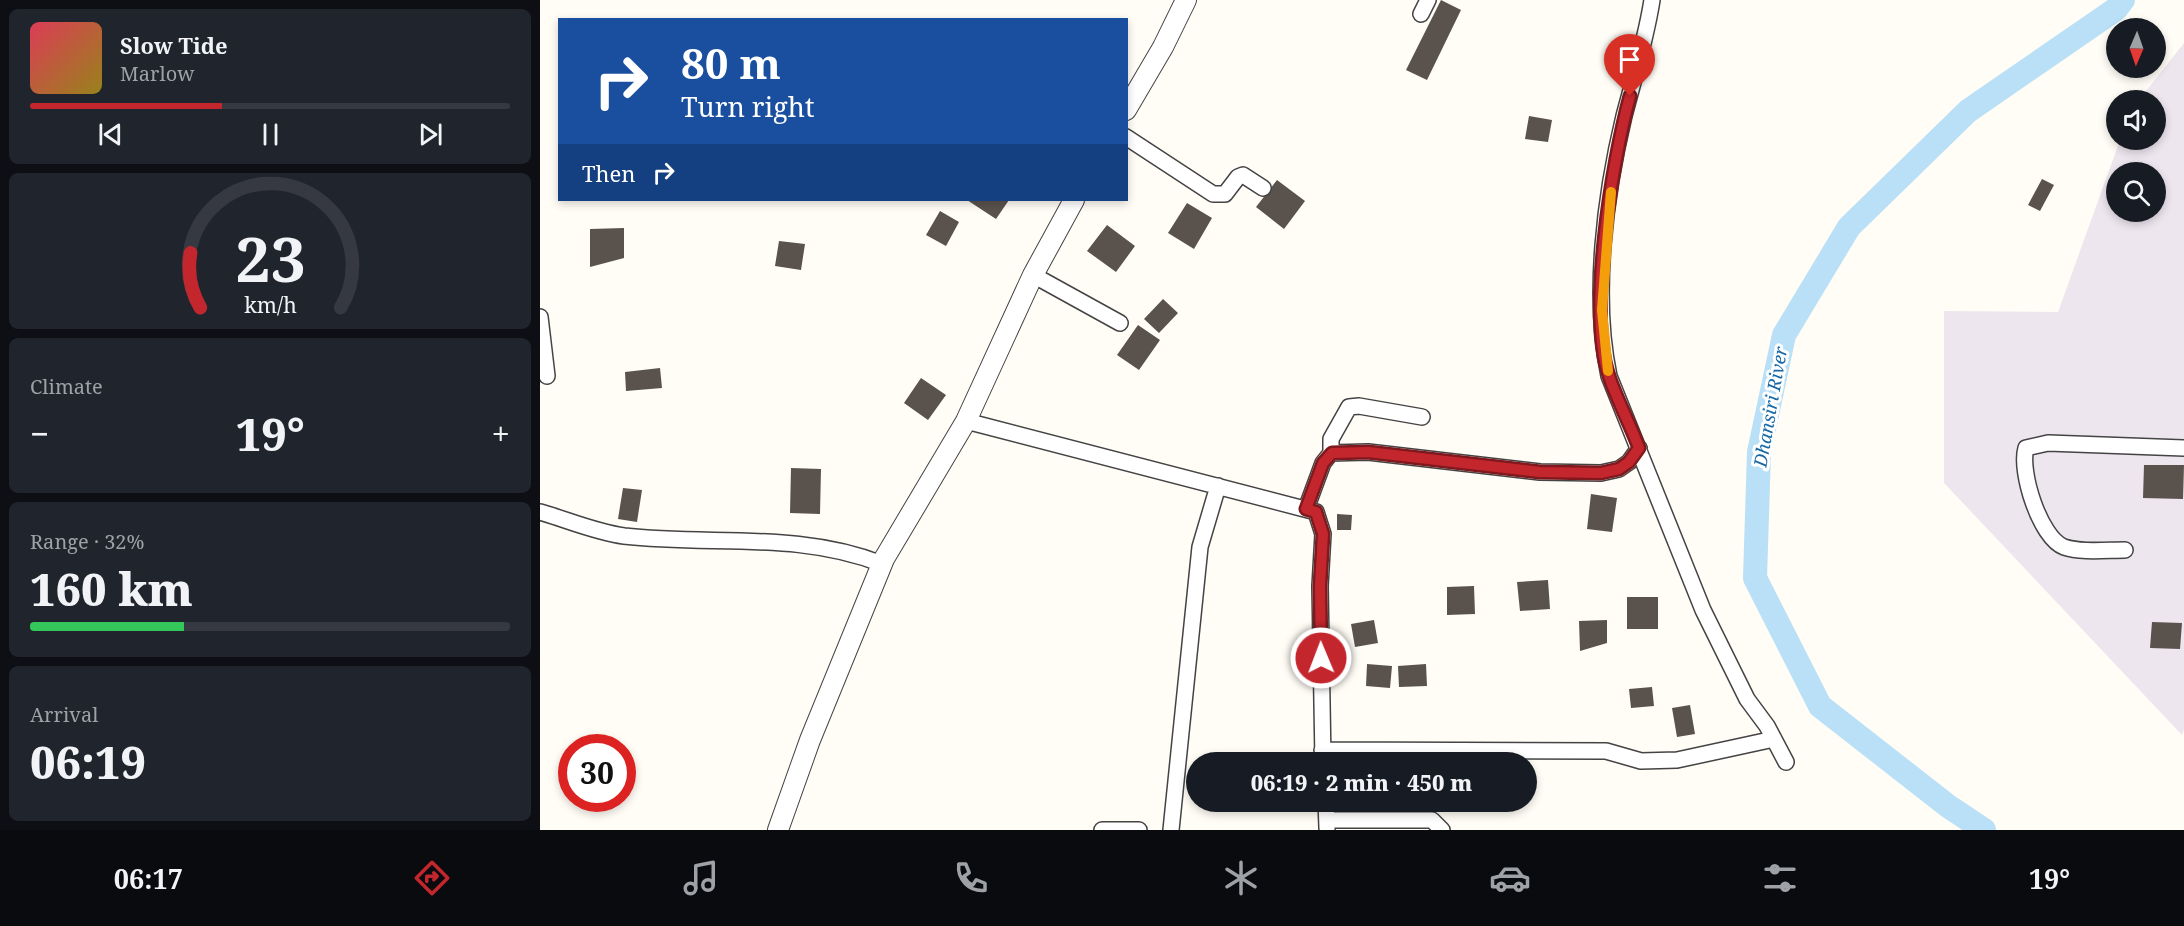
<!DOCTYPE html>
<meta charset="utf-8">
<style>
body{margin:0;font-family:"Noto Serif",serif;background:#20242c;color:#f1f3f6;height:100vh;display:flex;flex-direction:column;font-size:22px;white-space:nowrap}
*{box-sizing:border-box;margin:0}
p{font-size:20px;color:#9ea1a6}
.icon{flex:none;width:33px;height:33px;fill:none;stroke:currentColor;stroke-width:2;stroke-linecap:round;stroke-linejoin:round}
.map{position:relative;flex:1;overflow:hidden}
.panel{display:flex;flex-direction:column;gap:9px;padding:9px;background:#0d0f14;width:540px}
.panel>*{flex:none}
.top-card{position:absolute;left:18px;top:18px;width:570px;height:183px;border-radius:0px;box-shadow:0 3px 9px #0003;background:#1a4fa0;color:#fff;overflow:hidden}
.needle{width:39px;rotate:182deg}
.buttons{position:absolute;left:1566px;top:18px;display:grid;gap:12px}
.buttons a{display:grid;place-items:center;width:60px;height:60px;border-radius:50%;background:#171b24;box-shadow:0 3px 9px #0003;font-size:30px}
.speed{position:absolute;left:18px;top:734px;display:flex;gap:12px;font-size:30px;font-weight:700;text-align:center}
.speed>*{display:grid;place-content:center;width:78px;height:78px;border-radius:50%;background:#171b24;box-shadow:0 3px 9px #0003;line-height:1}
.speed .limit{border:9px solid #d22;background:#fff;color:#111}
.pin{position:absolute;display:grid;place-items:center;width:51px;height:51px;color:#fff;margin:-62px -26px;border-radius:50% 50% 50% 0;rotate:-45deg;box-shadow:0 0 6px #0007}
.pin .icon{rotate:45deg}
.me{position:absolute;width:66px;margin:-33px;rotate:359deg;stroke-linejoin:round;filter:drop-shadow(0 0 4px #0008)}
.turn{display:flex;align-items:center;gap:21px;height:126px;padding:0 24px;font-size:27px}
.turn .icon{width:78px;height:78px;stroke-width:2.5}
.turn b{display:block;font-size:42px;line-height:51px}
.then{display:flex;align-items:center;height:57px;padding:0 24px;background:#0003;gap:12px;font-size:22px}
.big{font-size:45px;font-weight:800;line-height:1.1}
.panel .widget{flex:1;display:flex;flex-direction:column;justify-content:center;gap:9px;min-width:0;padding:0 21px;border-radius:9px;background:#20242c}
.panel .dial{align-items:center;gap:0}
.dial svg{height:156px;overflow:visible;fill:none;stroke:#363941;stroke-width:7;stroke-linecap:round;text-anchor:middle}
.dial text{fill:#f1f3f6;stroke:none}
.song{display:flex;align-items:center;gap:18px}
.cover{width:72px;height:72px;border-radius:9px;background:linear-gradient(135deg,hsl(350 70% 55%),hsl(50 70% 35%))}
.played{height:6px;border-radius:3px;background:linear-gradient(90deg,#c4262e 40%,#363941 40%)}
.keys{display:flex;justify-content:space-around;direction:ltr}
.heat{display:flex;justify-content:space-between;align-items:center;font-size:33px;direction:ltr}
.charge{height:9px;border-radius:4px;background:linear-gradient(90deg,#34c759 32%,#363941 0)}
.trip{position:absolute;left:646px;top:752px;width:351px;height:60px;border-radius:30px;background:#171b24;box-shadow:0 3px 9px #0003;font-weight:800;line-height:60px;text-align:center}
.tab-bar{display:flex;height:96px;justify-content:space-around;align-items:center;background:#090b0e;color:#9ea1a6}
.tab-bar .icon{width:42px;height:42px}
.tab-bar .selected{color:#c4262e}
.tab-bar b{font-size:27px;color:#f1f3f6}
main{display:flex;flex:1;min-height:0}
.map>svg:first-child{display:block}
</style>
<main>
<section class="panel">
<div class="widget">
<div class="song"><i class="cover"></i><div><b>Slow Tide</b><p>Marlow</p></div></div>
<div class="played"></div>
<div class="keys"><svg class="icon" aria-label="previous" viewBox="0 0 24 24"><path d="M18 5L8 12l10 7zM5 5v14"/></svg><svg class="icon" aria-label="pause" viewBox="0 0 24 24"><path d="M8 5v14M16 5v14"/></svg><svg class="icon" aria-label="next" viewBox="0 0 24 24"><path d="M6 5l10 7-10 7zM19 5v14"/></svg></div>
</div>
<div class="widget dial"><svg viewBox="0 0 100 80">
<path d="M14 69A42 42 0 1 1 86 69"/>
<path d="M14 69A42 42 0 0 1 9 41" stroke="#c4262e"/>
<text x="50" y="56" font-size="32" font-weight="700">23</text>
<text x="50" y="72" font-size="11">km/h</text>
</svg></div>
<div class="widget"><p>Climate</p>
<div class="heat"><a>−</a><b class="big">19°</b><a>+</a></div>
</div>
<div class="widget"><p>Range · 32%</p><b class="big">160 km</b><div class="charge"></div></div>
<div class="widget"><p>Arrival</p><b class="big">06:19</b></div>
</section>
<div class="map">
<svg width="1644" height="830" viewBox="0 0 1644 830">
<rect width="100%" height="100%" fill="#fffdf5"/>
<!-- industrial -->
<path fill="#eee6ef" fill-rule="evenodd" d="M1644,43V730L1642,735L1404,483V311L1518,312L1580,140H1616V100H1599ZM1576,172H1616V212H1576Z"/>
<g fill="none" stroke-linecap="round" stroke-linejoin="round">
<!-- river -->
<path stroke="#b9e0f7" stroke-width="24" d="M1444,830L1408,806L1280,706L1215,578L1219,452L1244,335L1309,227L1428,111L1576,9L1583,0"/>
</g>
<!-- building -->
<path fill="#5a524d" d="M901,0L921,10L887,80L866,70Z
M989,116L1012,120L1008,142L985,139Z
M1502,179L1514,185L1500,211L1488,205Z
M737,180L765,201L744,229L716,207Z
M427,200H469L456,219Z
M647,203L672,218L654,249L628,233Z
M400,211L419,222L406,246L386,235Z
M567,225L595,246L576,272L547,251Z
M84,228V258L50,267V229Z
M239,241L265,244L261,270L235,266Z
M623,299L638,313L619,333L604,319Z
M598,325L620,340L599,370L577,355Z
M120,368L122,388L86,391L85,372Z
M381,378L406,395L388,420L364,403Z
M1604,465H1644L1643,499L1603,498Z
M251,468L281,469L280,514L250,513Z
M83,488L102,490L97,522L78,519Z
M1051,494L1077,498L1072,532L1047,529Z
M797,514L812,515L811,530H797Z
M1008,580L1010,609L980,611L977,582Z
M934,586L935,614L907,615V587Z
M1087,597H1118V629H1087Z
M834,620L838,643L815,647L811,624Z
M1067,620V643L1040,651L1039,621Z
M1612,622L1642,623L1640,649L1610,648Z
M827,664L852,666L850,688L826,686Z
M886,664L887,686L859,687L858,666Z
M1112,687L1114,706L1091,708L1089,689Z
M1150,705L1155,734L1137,737L1132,708Z"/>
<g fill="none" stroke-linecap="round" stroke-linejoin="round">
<defs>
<path id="minor" d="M1112,0C1106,39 1094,78 1084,116C1065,195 1052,296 1069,376L1163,610L1207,699L1227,726L1246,762
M881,14L888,0
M586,137L673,194H685L698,177L703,175L723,188
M493,275L580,323
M0,317L7,376
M426,421L776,512L783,534L780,586L783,762
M791,453V439L809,407L819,406L882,417
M766,509L783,463L791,453L828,452L1000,472L1061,473L1079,469L1089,462L1099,448
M0,512C28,520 55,532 84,536C171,546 259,531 342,564
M1585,550C1567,550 1541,553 1524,547C1500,538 1479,471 1486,448L1508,443L1644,448
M782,750L1066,751L1101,761L1137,760L1234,739
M786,801L787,828
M787,820H892L902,830
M562,830H599
M631,830L660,547L678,486"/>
<path id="tertiary" d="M586,110L623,47L646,0
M238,830L270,740L344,559L426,421L493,275L534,200"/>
</defs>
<!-- minor casing -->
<use href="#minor" stroke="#444" stroke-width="18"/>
<!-- tertiary casing -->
<use href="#tertiary" stroke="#444" stroke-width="22"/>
<!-- minor -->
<use href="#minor" stroke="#fff" stroke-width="15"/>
<!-- tertiary -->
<use href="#tertiary" stroke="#fff" stroke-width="20"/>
</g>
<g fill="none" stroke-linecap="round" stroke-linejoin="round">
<defs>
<path id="route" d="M781,658L780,586L783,534L776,512L766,509L783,463L792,453L828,452L1000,472L1061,473L1079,469L1089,462L1099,448C1090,424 1077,400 1069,376C1047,313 1072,162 1090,96"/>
</defs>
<!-- route casing -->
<use href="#route" stroke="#7f191e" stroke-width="15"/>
<!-- route -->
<use href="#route" stroke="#c4262e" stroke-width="10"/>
<!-- slow -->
<path stroke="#f59e0b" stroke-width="10" d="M1068,371L1062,310L1071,192"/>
</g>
<g text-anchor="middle" stroke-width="6" stroke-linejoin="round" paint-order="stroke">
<!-- water labels -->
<g font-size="18" font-style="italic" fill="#1768a6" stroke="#fff">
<text transform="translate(1231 407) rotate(-80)" y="6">Dhansiri River</text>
</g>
</g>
</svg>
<div class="buttons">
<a><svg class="needle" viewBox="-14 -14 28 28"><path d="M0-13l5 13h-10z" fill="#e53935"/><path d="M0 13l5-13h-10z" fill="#9ea1a6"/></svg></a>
<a><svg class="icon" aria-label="sound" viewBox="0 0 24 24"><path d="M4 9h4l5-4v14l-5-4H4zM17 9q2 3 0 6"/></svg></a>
<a><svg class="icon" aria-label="search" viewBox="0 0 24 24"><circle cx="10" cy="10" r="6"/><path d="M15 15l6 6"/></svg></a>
</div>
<div class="speed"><div class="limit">30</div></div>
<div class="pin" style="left:1090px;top:96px;background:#d93025"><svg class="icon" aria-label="arrive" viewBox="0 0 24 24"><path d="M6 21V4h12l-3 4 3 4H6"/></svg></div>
<svg class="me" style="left:781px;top:658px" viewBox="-20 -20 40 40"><circle r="17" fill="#c4262e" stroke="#fff" stroke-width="3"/><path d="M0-11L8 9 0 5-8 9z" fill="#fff"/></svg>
<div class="trip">06:19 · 2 min · 450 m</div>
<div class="top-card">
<div class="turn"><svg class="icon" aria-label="right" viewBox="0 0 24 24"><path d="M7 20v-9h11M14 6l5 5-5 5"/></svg><div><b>80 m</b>Turn right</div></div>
<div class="then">Then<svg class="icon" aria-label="right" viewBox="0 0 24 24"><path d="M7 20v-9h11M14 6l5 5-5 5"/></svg></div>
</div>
</div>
</main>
<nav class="tab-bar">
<b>06:17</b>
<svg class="icon selected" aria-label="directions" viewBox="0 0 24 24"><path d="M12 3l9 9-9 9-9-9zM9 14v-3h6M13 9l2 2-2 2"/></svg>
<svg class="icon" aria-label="music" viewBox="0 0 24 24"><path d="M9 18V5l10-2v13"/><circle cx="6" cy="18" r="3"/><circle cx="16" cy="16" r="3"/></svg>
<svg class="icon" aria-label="phone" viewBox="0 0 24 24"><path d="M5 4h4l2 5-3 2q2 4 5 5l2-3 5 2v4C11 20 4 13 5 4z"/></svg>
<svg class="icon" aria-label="climate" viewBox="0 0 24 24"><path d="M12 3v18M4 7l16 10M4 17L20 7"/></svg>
<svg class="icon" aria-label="car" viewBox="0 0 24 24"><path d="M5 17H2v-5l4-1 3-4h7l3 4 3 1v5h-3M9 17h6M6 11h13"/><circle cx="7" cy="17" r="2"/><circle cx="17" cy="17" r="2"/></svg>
<svg class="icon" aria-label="filters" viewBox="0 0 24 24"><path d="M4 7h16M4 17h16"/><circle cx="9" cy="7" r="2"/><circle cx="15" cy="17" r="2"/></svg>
<b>19°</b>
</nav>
